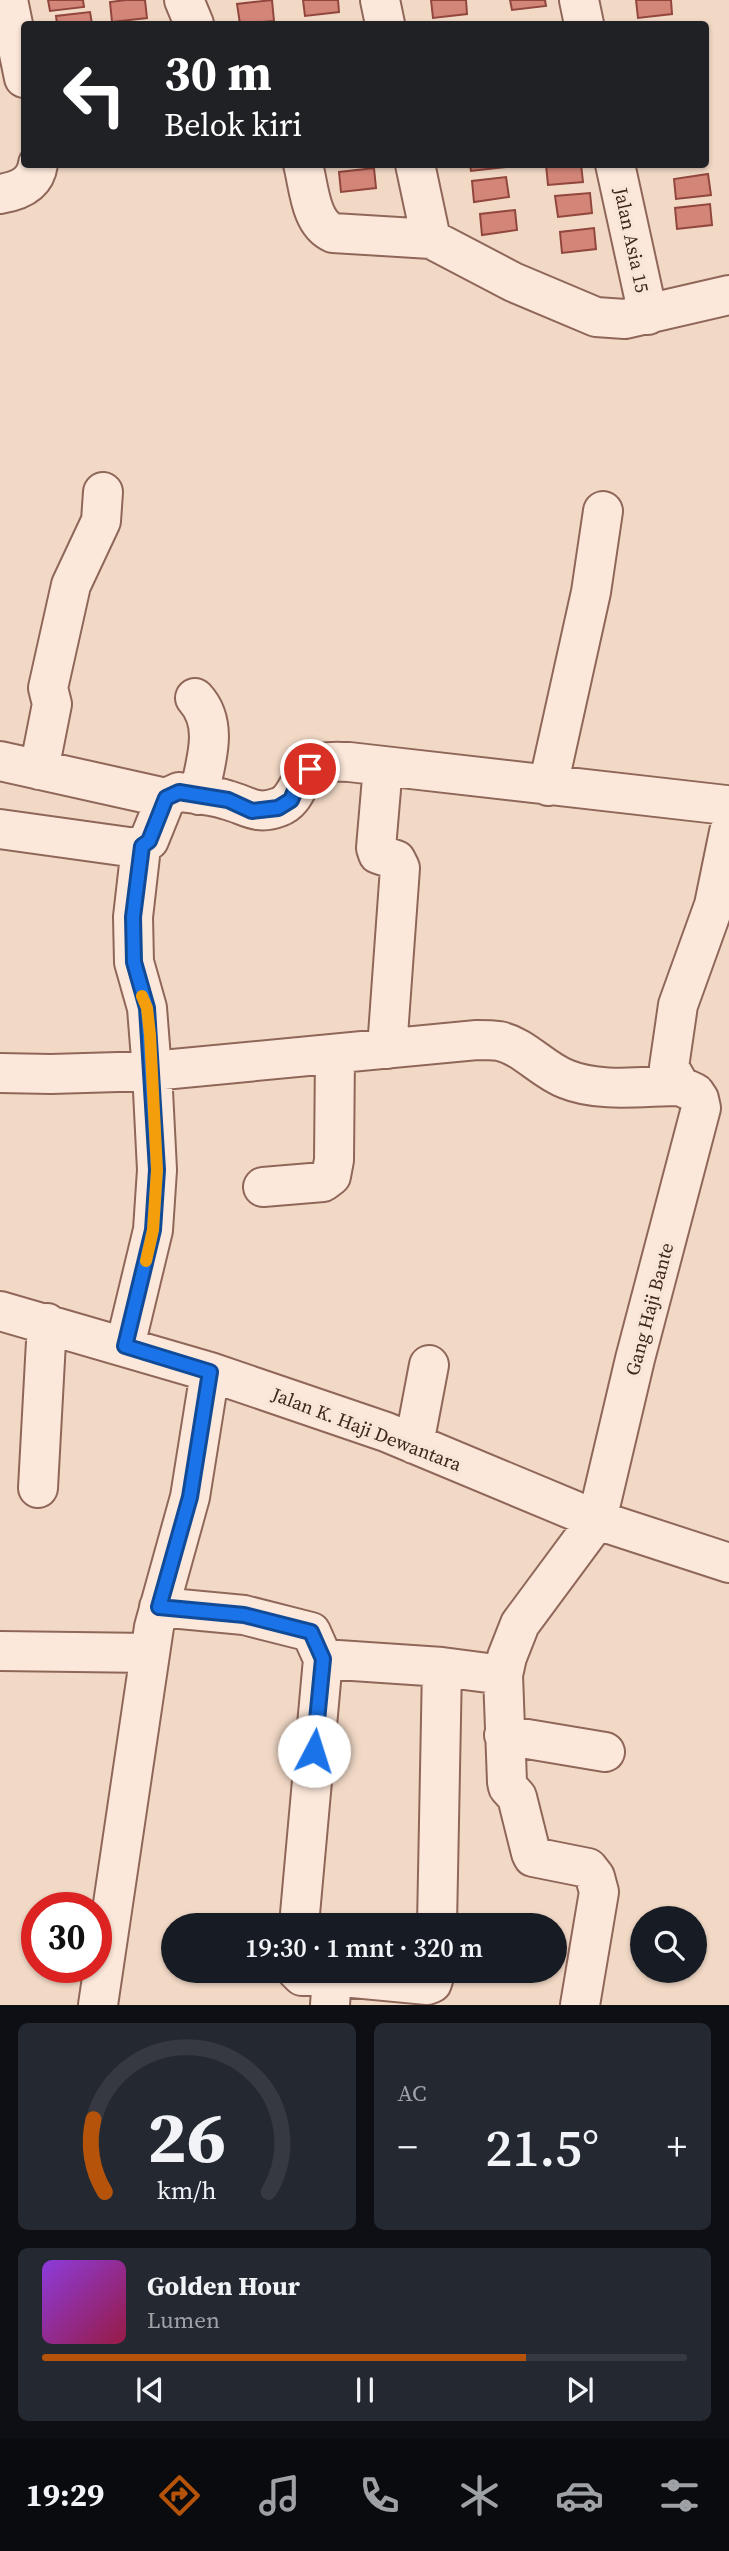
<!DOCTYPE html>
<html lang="id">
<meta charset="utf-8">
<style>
body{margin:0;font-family:"Source Serif 4",serif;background:#242831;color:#f1f3f6;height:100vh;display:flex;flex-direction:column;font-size:26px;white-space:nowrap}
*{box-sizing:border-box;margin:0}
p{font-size:23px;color:#9ea1a6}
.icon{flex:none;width:38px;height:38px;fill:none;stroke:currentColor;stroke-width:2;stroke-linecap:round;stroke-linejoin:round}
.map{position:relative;height:2005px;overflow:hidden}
.sheet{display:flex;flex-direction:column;gap:18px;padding:18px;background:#0d0f14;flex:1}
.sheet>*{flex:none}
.guide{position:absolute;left:21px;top:21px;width:688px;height:147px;border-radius:7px;box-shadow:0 2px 5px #0004;background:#202124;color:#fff;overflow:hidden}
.controls{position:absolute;left:630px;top:1906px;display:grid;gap:14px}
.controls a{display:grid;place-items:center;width:77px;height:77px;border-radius:50%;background:#171b24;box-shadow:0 2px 5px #0004;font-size:35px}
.speed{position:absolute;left:21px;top:1892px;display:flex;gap:14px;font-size:35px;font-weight:700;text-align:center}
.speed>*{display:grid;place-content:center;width:91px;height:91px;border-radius:50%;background:#171b24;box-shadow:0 2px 5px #0004;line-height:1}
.speed .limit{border:10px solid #d22;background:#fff;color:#111}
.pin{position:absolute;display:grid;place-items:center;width:60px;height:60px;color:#fff;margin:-30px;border:4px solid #fff;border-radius:50%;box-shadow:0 2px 7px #0007}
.me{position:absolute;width:77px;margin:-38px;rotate:5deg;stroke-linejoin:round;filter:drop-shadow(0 0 5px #0008)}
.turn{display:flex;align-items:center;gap:24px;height:147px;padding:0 28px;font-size:32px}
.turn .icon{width:91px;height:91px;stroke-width:2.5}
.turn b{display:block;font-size:49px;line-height:60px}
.big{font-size:52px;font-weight:600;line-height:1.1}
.sheet .widget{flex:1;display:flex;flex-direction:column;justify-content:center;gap:10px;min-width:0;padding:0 24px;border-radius:10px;background:#242831}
.sheet .dial{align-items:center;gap:0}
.dial svg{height:182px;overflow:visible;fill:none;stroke:#363941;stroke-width:7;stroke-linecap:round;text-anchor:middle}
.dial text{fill:#f1f3f6;stroke:none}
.song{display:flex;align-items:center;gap:21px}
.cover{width:84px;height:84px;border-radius:10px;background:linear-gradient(135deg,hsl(270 70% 55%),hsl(340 70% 35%))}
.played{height:7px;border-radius:4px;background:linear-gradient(90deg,#b45309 75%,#363941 75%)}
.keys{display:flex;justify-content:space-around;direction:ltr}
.heat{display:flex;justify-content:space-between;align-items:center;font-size:38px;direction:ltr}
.sheet .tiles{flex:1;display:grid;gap:18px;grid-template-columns:1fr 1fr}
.widget:last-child{grid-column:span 2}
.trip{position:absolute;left:161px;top:1913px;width:406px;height:70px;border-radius:35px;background:#171b24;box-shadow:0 2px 5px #0004;font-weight:600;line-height:70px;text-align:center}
.tabs{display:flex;height:112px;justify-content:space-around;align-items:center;background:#090b0e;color:#9ea1a6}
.tabs .icon{width:49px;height:49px}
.tabs .on{color:#b45309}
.tabs b{font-size:32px;color:#f1f3f6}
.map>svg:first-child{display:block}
</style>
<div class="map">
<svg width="729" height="2005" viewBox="0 0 729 2005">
<rect width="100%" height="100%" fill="#f2d9c6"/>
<!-- building -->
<path fill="#d38578" stroke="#91473d" stroke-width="2" d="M48,0H83L84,7L50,11Z
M126,0H145L147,18L112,22L110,2Z
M272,0L274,21L240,24L237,4Z
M303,0H338L339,12L305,16Z
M431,0H466L467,14L433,18Z
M510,0H545L546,6L512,10Z
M636,0H671L672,14L638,18Z
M90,12L92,24H57L56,16Z
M470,164H505V167L471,171Z
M581,164L583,182L548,185L546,165Z
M374,168L376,188L341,192L339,172Z
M708,174L711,195L676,199L674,179Z
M506,177L509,197L474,202L472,181Z
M590,193L592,213L558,217L555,196Z
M710,204L712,225L677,229L675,208Z
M515,210L517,230L482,235L480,214Z
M594,228L596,249L562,253L560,232Z"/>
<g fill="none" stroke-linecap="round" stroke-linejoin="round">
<defs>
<path id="minor" d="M8,0L24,78
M184,0L194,24
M380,0L385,24
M579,0L584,24
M303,164C309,187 310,223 333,233L431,239L513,282L596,317L625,319L729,295
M415,164L431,239
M615,164L648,315
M0,194C18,191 35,185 38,164
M195,698C220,725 205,763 199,795
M0,761L166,798
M383,766L376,848L378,854L396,860L400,868L387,1049
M39,770L52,704L48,688L71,585L101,521L103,492
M548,786L591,592L603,511
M0,829L136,848L149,840L166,798L179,792C195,794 212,795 227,800C247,805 256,816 279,807C300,800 297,770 322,763C330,761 340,762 349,762L726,805L729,809
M141,847L133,917L134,962L147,1008L152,1071L477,1040C484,1040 492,1040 499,1041C524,1046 542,1070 566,1079C600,1093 644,1086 680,1086
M0,1073L51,1074L152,1071L157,1170L153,1230L125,1346
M263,1187L323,1182L331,1176L334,1160L335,1054
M0,1311L210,1372L386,1432L597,1520L729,1563
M414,1444L429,1365
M38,1488L47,1323
M159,1607L244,1615L311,1632L323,1659L299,1925
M0,1651L150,1653
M323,1659L442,1667L503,1675
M504,1735L605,1752
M437,1925L442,1667
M296,1970L302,1976H332L330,2005
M332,1976L427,1985L432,1983L436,1970
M98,2005L154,1627L190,1497L210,1372
M580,2005L599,1892L595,1877L588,1868L533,1857L531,1853L517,1797L508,1787L507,1782L503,1675L507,1657L520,1624L597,1520L635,1359L701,1108L699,1099L695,1093L680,1086L669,1067L678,1005L714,905L729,832"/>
</defs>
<!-- minor casing -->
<use href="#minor" stroke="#8f6759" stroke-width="42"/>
<!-- minor -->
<use href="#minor" stroke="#fce8da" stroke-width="38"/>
</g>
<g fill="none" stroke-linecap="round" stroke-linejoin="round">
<defs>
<path id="route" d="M310,769L298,783L291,800L278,808L252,811L228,800L179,792L166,798L149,841L142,846L133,917L134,962L147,1008L157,1170L153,1230L125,1346L210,1372L190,1497L159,1607L244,1615L311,1632L323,1659L314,1751"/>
</defs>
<!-- route casing -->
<use href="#route" stroke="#114b97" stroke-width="18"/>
<!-- route -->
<use href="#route" stroke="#1a73e8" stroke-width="12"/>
<!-- slow -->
<path stroke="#f59e0b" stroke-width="12" d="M142,996L147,1008L150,1035L157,1170L153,1230L146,1261"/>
</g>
<g text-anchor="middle" stroke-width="7" stroke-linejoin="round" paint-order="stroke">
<!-- street labels -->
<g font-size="19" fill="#3e251e" stroke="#f9e5d6">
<text transform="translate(632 240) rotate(78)" y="7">Jalan Asia 15</text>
<text transform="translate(649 1309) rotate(-75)" y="7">Gang Haji Bante</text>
<text transform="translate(367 1429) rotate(21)" y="7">Jalan K. Haji Dewantara</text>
</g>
</g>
</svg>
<div class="controls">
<a><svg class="icon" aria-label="search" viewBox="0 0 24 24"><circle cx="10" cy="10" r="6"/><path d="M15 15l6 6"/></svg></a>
</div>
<div class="speed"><div class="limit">30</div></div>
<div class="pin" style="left:310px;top:769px;background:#d93025"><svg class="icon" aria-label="arrive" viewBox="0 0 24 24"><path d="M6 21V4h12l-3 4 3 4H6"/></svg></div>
<svg class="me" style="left:314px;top:1751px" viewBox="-20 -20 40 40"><circle r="19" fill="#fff"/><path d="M0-13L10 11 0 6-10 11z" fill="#1a73e8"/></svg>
<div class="trip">19:30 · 1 mnt · 320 m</div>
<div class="guide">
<div class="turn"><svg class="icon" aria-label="left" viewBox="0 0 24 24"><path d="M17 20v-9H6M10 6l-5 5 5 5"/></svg><div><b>30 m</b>Belok kiri</div></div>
</div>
</div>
<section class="sheet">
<div class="tiles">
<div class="widget dial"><svg viewBox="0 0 100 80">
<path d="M14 69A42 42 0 1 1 86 69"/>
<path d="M14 69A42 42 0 0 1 9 37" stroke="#b45309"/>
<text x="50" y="56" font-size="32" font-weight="700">26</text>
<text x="50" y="72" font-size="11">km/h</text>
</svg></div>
<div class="widget"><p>AC</p>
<div class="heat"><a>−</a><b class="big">21.5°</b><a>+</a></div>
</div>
<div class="widget">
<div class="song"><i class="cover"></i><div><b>Golden Hour</b><p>Lumen</p></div></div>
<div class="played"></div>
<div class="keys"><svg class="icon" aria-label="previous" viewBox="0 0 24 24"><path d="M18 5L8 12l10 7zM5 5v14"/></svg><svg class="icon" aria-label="pause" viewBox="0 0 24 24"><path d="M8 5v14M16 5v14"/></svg><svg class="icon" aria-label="next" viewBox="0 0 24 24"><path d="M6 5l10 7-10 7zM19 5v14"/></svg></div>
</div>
</div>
</section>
<nav class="tabs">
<b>19:29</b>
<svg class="icon on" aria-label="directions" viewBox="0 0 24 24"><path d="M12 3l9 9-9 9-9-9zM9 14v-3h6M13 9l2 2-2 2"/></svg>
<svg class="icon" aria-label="music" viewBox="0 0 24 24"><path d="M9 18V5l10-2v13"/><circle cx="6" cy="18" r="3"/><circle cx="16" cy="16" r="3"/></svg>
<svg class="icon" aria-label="phone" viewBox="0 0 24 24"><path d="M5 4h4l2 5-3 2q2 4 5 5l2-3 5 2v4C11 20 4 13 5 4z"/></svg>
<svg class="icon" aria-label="climate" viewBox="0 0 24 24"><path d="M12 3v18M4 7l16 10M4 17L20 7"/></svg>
<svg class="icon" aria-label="car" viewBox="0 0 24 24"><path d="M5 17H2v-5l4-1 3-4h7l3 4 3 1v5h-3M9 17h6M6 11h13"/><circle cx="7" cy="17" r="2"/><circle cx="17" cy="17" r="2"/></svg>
<svg class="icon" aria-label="filters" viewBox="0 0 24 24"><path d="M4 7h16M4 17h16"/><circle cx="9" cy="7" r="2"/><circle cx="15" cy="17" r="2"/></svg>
</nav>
